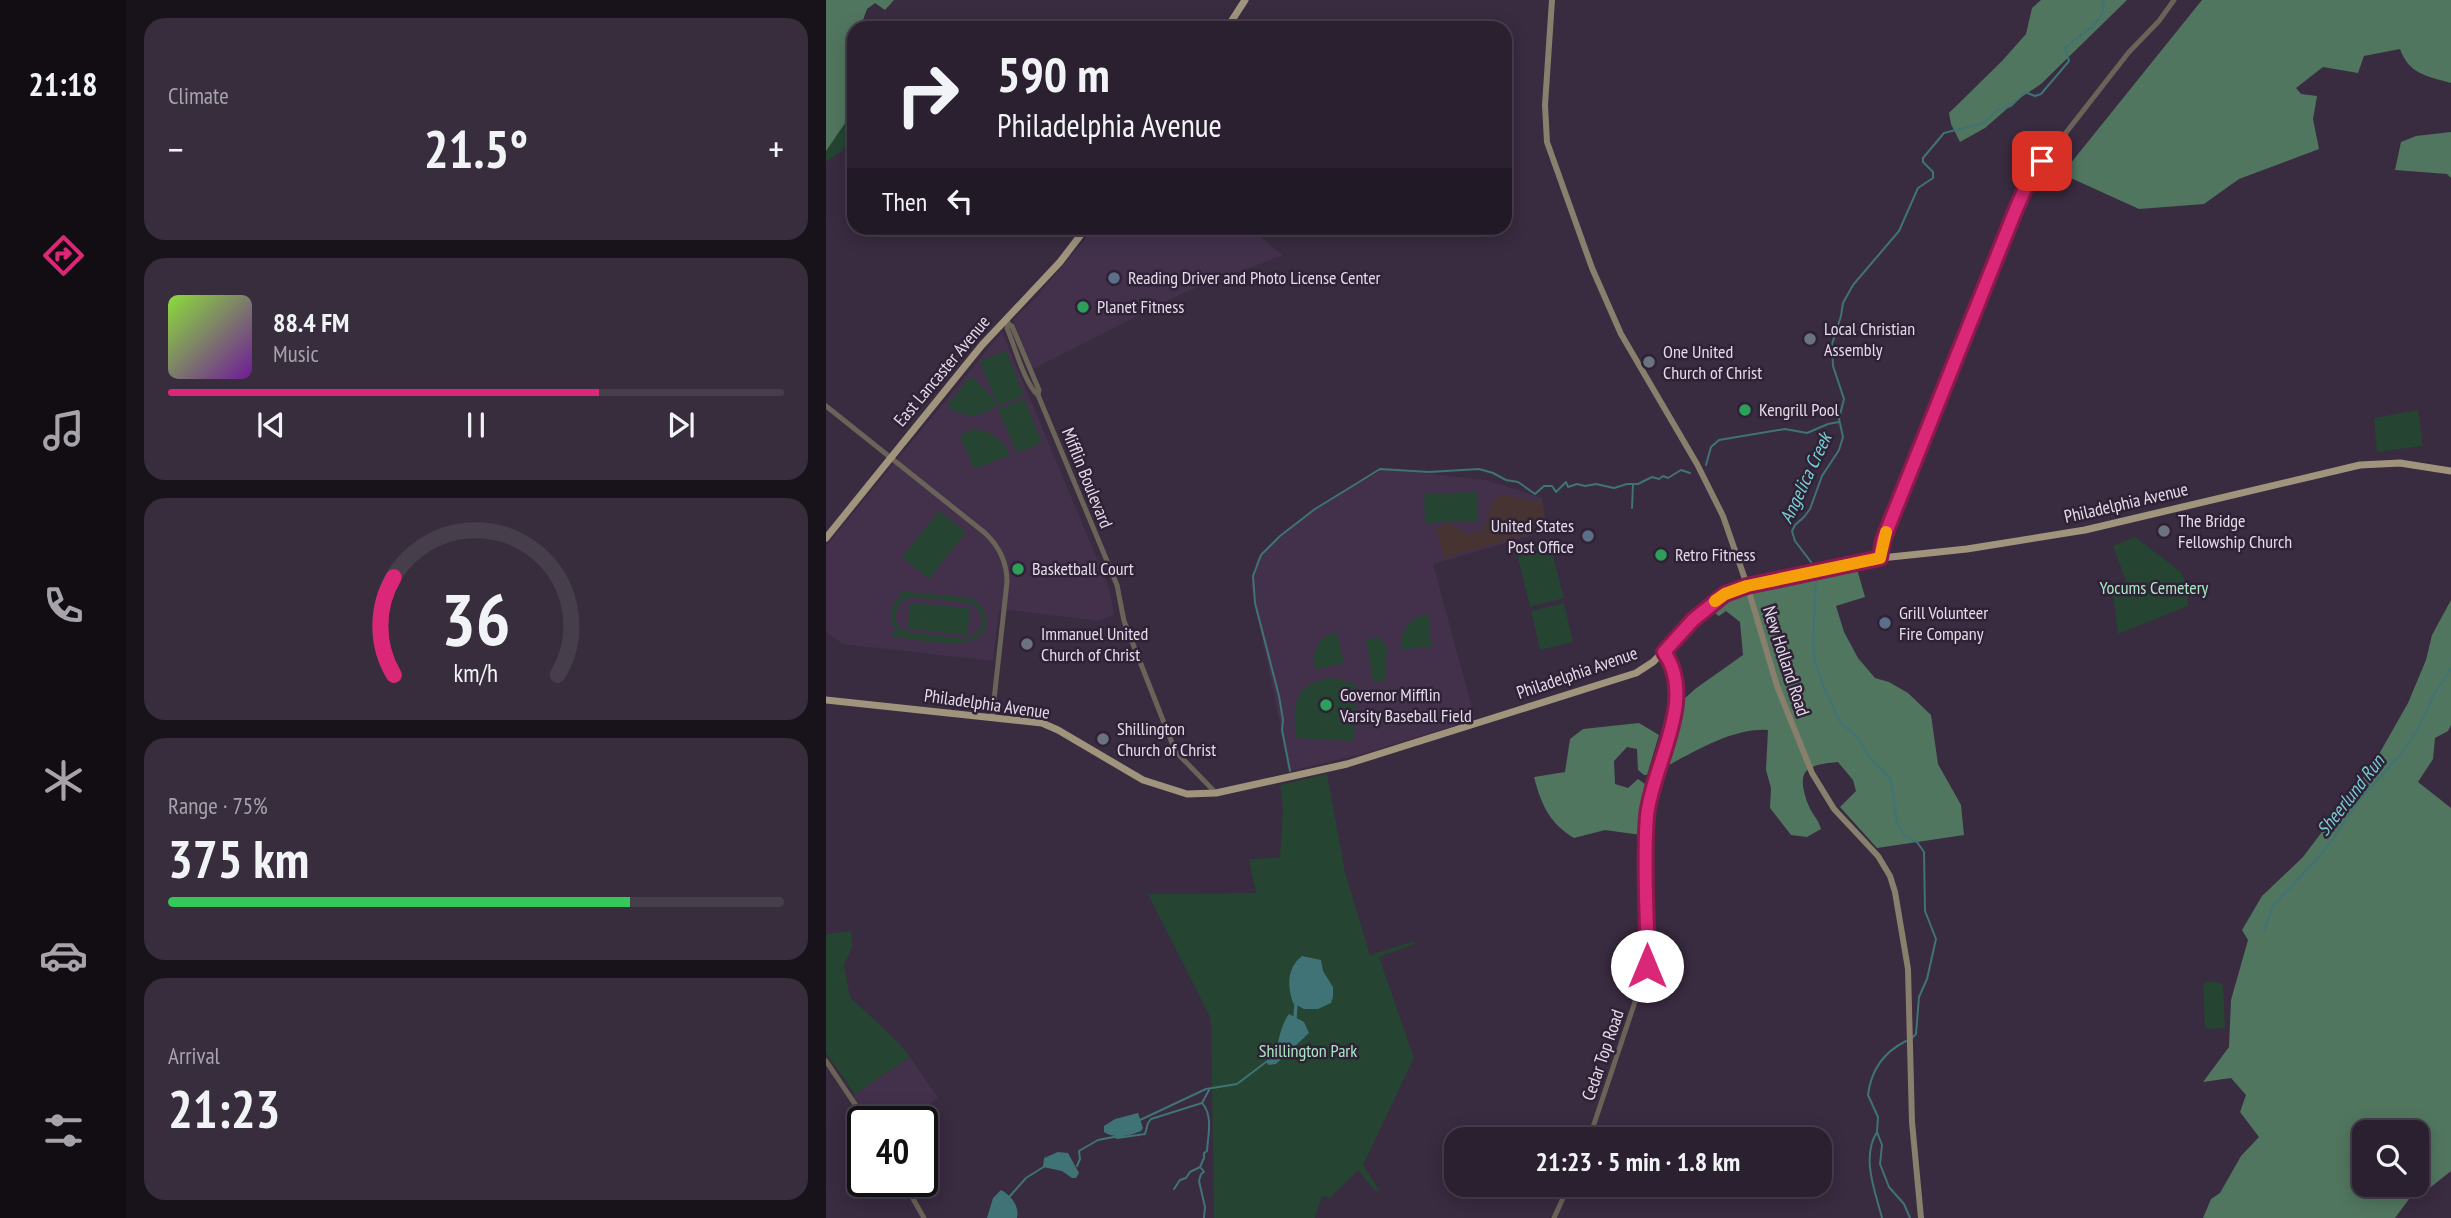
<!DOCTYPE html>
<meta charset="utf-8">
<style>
body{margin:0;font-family:"PT Sans Narrow",sans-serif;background:#372d3c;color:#f1f3f6;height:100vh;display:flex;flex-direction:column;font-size:26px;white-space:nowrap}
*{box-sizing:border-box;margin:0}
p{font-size:23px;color:#a6a3ab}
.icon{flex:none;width:38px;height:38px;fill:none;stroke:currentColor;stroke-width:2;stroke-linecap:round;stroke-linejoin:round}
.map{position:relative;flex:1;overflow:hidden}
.sheet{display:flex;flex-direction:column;gap:18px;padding:18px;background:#18121a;width:700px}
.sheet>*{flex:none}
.hud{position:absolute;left:21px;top:21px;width:665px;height:214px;border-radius:21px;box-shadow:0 4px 18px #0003,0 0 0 2px #473e4c;background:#2b2030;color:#f1f3f6;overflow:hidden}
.fabs{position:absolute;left:1526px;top:1120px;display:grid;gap:14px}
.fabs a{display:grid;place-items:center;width:77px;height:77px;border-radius:14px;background:#2b2030;box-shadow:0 4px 18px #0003,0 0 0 2px #473e4c;font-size:35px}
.speed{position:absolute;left:21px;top:1106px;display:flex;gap:14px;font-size:35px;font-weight:700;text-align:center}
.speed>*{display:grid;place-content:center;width:91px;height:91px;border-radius:50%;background:#2b2030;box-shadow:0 4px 18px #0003,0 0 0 2px #473e4c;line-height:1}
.speed .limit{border:4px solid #111;border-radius:10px;background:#fff;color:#111}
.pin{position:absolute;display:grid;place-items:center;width:60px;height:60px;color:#fff;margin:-30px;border-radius:14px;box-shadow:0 4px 10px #0006}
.me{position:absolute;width:77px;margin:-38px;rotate:0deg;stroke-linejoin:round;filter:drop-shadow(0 0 5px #0008)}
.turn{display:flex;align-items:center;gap:24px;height:147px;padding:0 35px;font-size:32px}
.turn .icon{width:91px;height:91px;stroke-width:2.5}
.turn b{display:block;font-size:49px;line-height:60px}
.then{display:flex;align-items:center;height:66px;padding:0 35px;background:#0003;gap:14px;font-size:26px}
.big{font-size:52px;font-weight:800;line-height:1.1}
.sheet .widget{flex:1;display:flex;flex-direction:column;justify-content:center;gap:10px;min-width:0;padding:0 24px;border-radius:21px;background:#372d3c}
.sheet .dial{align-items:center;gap:0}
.dial svg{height:182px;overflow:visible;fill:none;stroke:#473e4c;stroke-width:7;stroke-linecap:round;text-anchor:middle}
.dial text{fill:#f1f3f6;stroke:none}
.song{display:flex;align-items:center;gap:21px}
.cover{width:84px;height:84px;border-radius:10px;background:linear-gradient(135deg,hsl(90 70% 55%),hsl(280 70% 35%))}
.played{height:7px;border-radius:4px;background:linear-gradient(90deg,#db2777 70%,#473e4c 70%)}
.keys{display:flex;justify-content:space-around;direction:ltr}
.heat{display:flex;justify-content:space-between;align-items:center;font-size:38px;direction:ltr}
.charge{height:10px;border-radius:5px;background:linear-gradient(90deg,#34c759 75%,#473e4c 0)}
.trip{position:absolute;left:618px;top:1127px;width:388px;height:70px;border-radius:21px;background:#2b2030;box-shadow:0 4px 18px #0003,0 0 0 2px #473e4c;font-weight:800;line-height:70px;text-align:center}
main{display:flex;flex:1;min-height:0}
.menu{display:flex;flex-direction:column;width:126px;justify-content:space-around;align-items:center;background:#110d13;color:#a6a3ab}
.menu .icon{width:49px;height:49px}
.menu .selected{color:#db2777}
.menu b{font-size:32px;color:#f1f3f6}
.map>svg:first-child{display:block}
</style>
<main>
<nav class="menu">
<b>21:18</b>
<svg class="icon selected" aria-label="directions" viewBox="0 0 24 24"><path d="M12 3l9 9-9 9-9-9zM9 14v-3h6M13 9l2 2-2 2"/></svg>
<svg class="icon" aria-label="music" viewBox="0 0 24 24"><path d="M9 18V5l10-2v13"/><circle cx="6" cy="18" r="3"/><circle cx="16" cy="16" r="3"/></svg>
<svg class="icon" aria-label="phone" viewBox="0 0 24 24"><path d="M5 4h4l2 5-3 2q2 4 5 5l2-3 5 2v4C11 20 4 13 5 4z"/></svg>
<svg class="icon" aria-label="climate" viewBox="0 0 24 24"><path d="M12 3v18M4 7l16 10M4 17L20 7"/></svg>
<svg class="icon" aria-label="car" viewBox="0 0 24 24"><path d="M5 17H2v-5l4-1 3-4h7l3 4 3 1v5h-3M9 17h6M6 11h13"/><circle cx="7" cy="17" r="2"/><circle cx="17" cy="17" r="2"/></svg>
<svg class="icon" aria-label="filters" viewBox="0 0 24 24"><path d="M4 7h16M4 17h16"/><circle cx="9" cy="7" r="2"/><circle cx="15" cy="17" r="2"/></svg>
</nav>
<section class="sheet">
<div class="widget"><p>Climate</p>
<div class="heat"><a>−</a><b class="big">21.5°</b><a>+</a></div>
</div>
<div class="widget">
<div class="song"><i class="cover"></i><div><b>88.4 FM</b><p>Music</p></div></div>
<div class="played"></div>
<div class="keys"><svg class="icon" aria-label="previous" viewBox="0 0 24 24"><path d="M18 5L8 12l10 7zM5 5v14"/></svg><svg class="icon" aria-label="pause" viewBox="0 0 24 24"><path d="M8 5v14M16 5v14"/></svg><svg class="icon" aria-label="next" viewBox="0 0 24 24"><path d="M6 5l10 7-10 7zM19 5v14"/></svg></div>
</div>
<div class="widget dial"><svg viewBox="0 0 100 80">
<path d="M14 69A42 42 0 1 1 86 69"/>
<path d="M14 69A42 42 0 0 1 14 26" stroke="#db2777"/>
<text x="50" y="56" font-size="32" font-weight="700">36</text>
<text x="50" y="72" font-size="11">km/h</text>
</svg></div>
<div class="widget"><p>Range · 75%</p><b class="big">375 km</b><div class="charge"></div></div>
<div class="widget"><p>Arrival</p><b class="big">21:23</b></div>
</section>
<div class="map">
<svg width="1625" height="1218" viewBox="0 0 1625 1218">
<rect width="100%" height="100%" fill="#392b40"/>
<!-- built -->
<path fill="#43314c" d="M268,228H423L457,255L357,293L207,369L187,320L210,298Z
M176,332L283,587L288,615L272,621L173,609L167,661L17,644L0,632V546Z
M558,469L660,480L716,498L721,531L607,564L649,719L540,753L464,771L425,585L431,559L461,531L505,498Z
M84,1057L112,1098L76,1122H44L26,1096Z"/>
<!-- industrial -->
<path fill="#483333" d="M675,495L716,502L720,529L618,558L610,528L623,523L641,534L657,531L667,500Z"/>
<!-- green -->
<path fill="#254432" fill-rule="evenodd" d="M0,41L28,101V135L16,151L0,162Z
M180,351L198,395L172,406L154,361Z
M143,378H147L167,398L170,406C153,418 138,419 121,406Z
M198,399L216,443L191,453L172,409Z
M1592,410L1597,446L1551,452L1548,418Z
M146,430C164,429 176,438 184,455L151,468L147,467L134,435Z
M651,492L652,521L599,523L598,494Z
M113,511L140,532L103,579L76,557Z
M1309,537L1355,572L1361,586L1362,606L1292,634L1286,587L1300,581L1287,546Z
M723,541L738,598L704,607L690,550Z
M73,591L144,598L153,603L159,612C171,660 91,639 65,636L66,632L71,631C62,619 63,606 75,596ZM86,597L143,603L150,607L155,614V628L147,636L139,639L80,632L71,625L69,614L76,601Z
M84,603L144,608L141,635L82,629Z
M738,603L747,642L714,650L705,611Z
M594,616H603L605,647L578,649L575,647C575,632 580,623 594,616Z
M511,632L518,663L492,669L489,668C486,650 492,636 511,632Z
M553,637L561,647L559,681L547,682L540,640Z
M509,678L531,685L528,738L525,741L470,738C466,704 468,681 509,678Z
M501,774L519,872L544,955L588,941L589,944L553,957L588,1058L537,1165L553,1190L550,1192L532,1170L504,1198L496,1196L489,1218H388L385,1019L322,894L430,893L423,859L454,858L457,808L454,785Z
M25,931L26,947L18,965L24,997L73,1043L84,1057L29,1094L0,1053V934Z
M1381,982H1392L1397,985L1399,1028L1381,1029L1379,1026L1377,985Z"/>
<!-- forest -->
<path fill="#51765f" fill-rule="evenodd" d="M0,0H68L59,10L49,3L41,9L36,23L39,28H28V110L0,151Z
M1215,0H1301L1215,84L1191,100L1159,128L1134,142L1125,124L1123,113L1176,61L1200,34L1206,8Z
M1376,0H1625V83C1600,76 1583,74 1574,49L1538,56L1532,73L1497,67L1470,88L1475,94L1491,96L1487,119L1493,149L1413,179L1378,204L1313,209L1236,174Z
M1625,132V178L1621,174L1569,170L1575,142L1590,136Z
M1031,569L1039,597L1010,606L1018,632L1032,658L1049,678L1063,682L1082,693L1105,715L1112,764L1135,805L1138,835L1051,848L1014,807L1030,791L1027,780L1012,762C981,765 969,769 982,804C985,813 993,820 995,829L981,837L965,835L944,808L945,788L940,770L942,730C907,728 872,750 841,766L840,761L857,700L869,689L917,655L914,622L900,611L893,616L890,614V608C918,584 962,580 997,572L1000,576Z
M1625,600V725L1622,731L1609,738L1607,759L1592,782L1625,808V1171L1605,1187L1583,1199L1569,1218H1377L1385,1199L1394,1193L1415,1156L1433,1137L1414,1112L1420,1095L1405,1078L1377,1082L1403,1047L1405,1000L1422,940L1416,930L1436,896L1477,857L1548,763L1582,703L1600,660L1606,635ZM1591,1132V1185H1538V1132Z
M813,723L833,735L821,775H818L812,770L811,749L801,747L788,761L789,784L802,788L812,779L819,784L814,807L815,835L779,830L748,838C723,823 715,804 708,777L739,772L744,739L757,729Z"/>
<!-- water -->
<path fill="#3f7375" d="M476,956L495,960L497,971L507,987V997L505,1003L492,1009H478L467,1003C461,985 461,968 476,956Z
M463,1014L478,1022L483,1033L450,1064L443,1065L440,1062L443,1056L451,1051C451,1042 457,1021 463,1014Z
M312,1113L317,1128L315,1131C304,1136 289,1139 278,1132V1126L289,1119Z
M232,1152L242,1153L253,1173L250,1178H246L236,1171L217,1167L218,1158Z
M175,1190C185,1195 194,1207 191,1218H161L167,1198Z"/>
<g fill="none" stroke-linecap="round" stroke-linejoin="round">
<!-- stream -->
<path stroke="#3f7375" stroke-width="2" d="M880,465L885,447L893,440L959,429L981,433L1002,424L1013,422
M806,508L807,484
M985,562L969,541L966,531L969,525L978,517L984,509L996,476L1013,450L1017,437L1013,419L1018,399L1007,366L1006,344L1015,316L1017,303L1027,285L1073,231L1092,188L1107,178V172L1097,162V158L1118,133L1158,123L1171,110L1185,106L1199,92L1209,96L1215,94L1243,61L1239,48C1253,34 1282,23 1277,0
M990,578L987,645L989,662L997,685L1014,722L1031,737L1044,758L1065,780L1071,824L1079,836L1091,842L1098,852L1099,911L1110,939L1101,979L1093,997L1090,1034L1085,1039
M464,771L456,730L457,720L453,696L429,603L427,576L435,555L454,536L489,509L554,469L603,472L653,469L667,473L680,480L692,482L709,494L718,486H726L730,492L740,482L742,487L751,484L759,486L770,484L788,488L801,484H812L826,477L833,479L837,476L842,478L855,470L864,473
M1438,931L1446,907L1498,851L1535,798L1575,754L1593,727L1608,694L1625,669
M1080,1041C1058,1052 1045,1070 1042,1095L1052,1117L1051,1132L1056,1145L1054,1164L1063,1187L1078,1204L1084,1218
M314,1120L380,1089L411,1084L440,1062
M1051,1132C1035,1157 1049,1191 1056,1218
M291,1138L319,1134L322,1123L325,1119L376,1103L383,1090
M251,1166L254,1159L253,1151L272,1140L298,1135
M375,1168L378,1172L375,1174L373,1181L379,1207L378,1218
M348,1189L354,1180L360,1178L364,1172L374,1167L378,1158V1153L381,1151C382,1135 387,1117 377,1104
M184,1196L200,1178L219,1166"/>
<!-- canal -->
<path stroke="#3f7375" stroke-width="3.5" d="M469,1018L470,1004"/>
<!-- tertiary -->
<path stroke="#696358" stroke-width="5" d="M182,322L181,328C188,344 199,385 212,395
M182,324L186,326L213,390L212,395L291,585L298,621L346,743L354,756L390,793
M0,406L159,533C174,547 181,562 181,582L166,718
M1054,558L1057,540L1158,286L1203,180L1303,52L1333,21L1348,0
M0,1061L41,1122
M763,1139L821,966V815L829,774L842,735L852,693L847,669L838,652
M77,1181L98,1218
M728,1218L743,1185"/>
<!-- secondary -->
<path stroke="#887f6d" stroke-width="6" d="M726,0L719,105L721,142L766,268L795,334L871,464L897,516L921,585L951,686L986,773L1008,809L1052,856L1064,876L1069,892L1082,969L1086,1122L1095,1218"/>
<!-- primary -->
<path stroke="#a0947d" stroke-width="7" d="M401,28L419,0
M0,538L156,345L234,262L260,228
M0,700L216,723L232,730L317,780L361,794L390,793L521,764L810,673L827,662L886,602L899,594L921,585L1036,560L1141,549L1259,530L1534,465L1574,463L1625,471"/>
</g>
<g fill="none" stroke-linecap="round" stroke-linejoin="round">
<defs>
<path id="route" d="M821,966C823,954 821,941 821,929C820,894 818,851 821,816C826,765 872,700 838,652L867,620L899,594L921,586L1054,558L1057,540L1190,209L1203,180L1216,161"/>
</defs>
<!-- route casing -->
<use href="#route" stroke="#8e194d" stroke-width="18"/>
<!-- route -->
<use href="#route" stroke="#db2777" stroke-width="12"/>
<!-- slow -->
<path stroke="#f59e0b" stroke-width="12" d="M889,601L899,594L921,586L1054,558L1060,532"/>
</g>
<!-- markers -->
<g fill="#5c6f8a" stroke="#2f2136" stroke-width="2.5">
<circle cx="288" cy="278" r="7"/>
<circle cx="762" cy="536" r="7"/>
<circle cx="1059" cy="623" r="7"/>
</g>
<g fill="#2e9e5b" stroke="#2f2136" stroke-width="2.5">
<circle cx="257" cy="307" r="7"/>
<circle cx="919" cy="410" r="7"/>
<circle cx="835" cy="555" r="7"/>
<circle cx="192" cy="569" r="7"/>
<circle cx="500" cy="705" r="7"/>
</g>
<g fill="#6b7280" stroke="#2f2136" stroke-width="2.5">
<circle cx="984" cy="339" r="7"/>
<circle cx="823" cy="362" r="7"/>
<circle cx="1338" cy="531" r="7"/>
<circle cx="201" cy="644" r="7"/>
<circle cx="277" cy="739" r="7"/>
</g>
<g text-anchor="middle" stroke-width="5" stroke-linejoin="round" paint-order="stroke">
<!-- poi labels -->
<g font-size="18" fill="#e4dbe9" stroke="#2f2136" text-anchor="start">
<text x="302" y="284">Reading Driver and Photo License Center</text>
<text x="271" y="313">Planet Fitness</text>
<text x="998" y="335">Local Christian<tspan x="998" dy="21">Assembly</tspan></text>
<text x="837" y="358">One United<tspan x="837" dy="21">Church of Christ</tspan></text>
<text x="933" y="416">Kengrill Pool</text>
<text x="1352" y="527">The Bridge<tspan x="1352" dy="21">Fellowship Church</tspan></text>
<text x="748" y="532" text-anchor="end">United States<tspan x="748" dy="21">Post Office</tspan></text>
<text x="849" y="561">Retro Fitness</text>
<text x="206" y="575">Basketball Court</text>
<text x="1073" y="619">Grill Volunteer<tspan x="1073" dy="21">Fire Company</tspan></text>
<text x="215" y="640">Immanuel United<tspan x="215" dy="21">Church of Christ</tspan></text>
<text x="514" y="701">Governor Mifflin<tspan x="514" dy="21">Varsity Baseball Field</tspan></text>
<text x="291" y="735">Shillington<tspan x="291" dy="21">Church of Christ</tspan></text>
</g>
<!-- street labels -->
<g font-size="18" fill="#e4dbe9" stroke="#2f2136">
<text transform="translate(116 371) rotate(-50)" y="6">East Lancaster Avenue</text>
<text transform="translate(261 478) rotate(68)" y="6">Mifflin Boulevard</text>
<text transform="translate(1300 503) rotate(-13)" y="6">Philadelphia Avenue</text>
<text transform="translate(960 661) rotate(72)" y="6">New Holland Road</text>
<text transform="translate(751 673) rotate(-19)" y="6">Philadelphia Avenue</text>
<text transform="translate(161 704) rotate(8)" y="6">Philadelphia Avenue</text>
<text transform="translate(777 1055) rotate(-71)" y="6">Cedar Top Road</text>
</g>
<!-- park labels -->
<g font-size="18" fill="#a8e9c1" stroke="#2f2136">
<text x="1328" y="594">Yocums Cemetery</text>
<text x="482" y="1057">Shillington Park</text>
</g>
<!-- water labels -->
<g font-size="19" font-style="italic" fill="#76cfd3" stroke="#2f2136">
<text transform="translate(979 478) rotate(-65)" y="7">Angelica Creek</text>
<text transform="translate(1524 795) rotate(-52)" y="7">Sheerlund Run</text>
</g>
</g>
</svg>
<div class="fabs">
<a><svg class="icon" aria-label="search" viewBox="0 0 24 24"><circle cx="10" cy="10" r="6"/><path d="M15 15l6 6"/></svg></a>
</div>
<div class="speed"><div class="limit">40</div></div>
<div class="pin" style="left:1216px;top:161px;background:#d93025"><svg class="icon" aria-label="arrive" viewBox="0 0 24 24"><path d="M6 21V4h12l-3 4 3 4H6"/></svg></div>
<svg class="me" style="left:821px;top:966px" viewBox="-20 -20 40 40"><circle r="19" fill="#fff"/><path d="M0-13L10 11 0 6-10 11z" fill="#db2777"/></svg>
<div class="trip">21:23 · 5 min · 1.8 km</div>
<div class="hud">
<div class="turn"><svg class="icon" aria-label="right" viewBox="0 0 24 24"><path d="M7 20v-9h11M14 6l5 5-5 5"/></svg><div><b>590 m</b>Philadelphia Avenue</div></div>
<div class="then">Then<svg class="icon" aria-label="left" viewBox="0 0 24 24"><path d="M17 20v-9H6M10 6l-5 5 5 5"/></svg></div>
</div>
</div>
</main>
